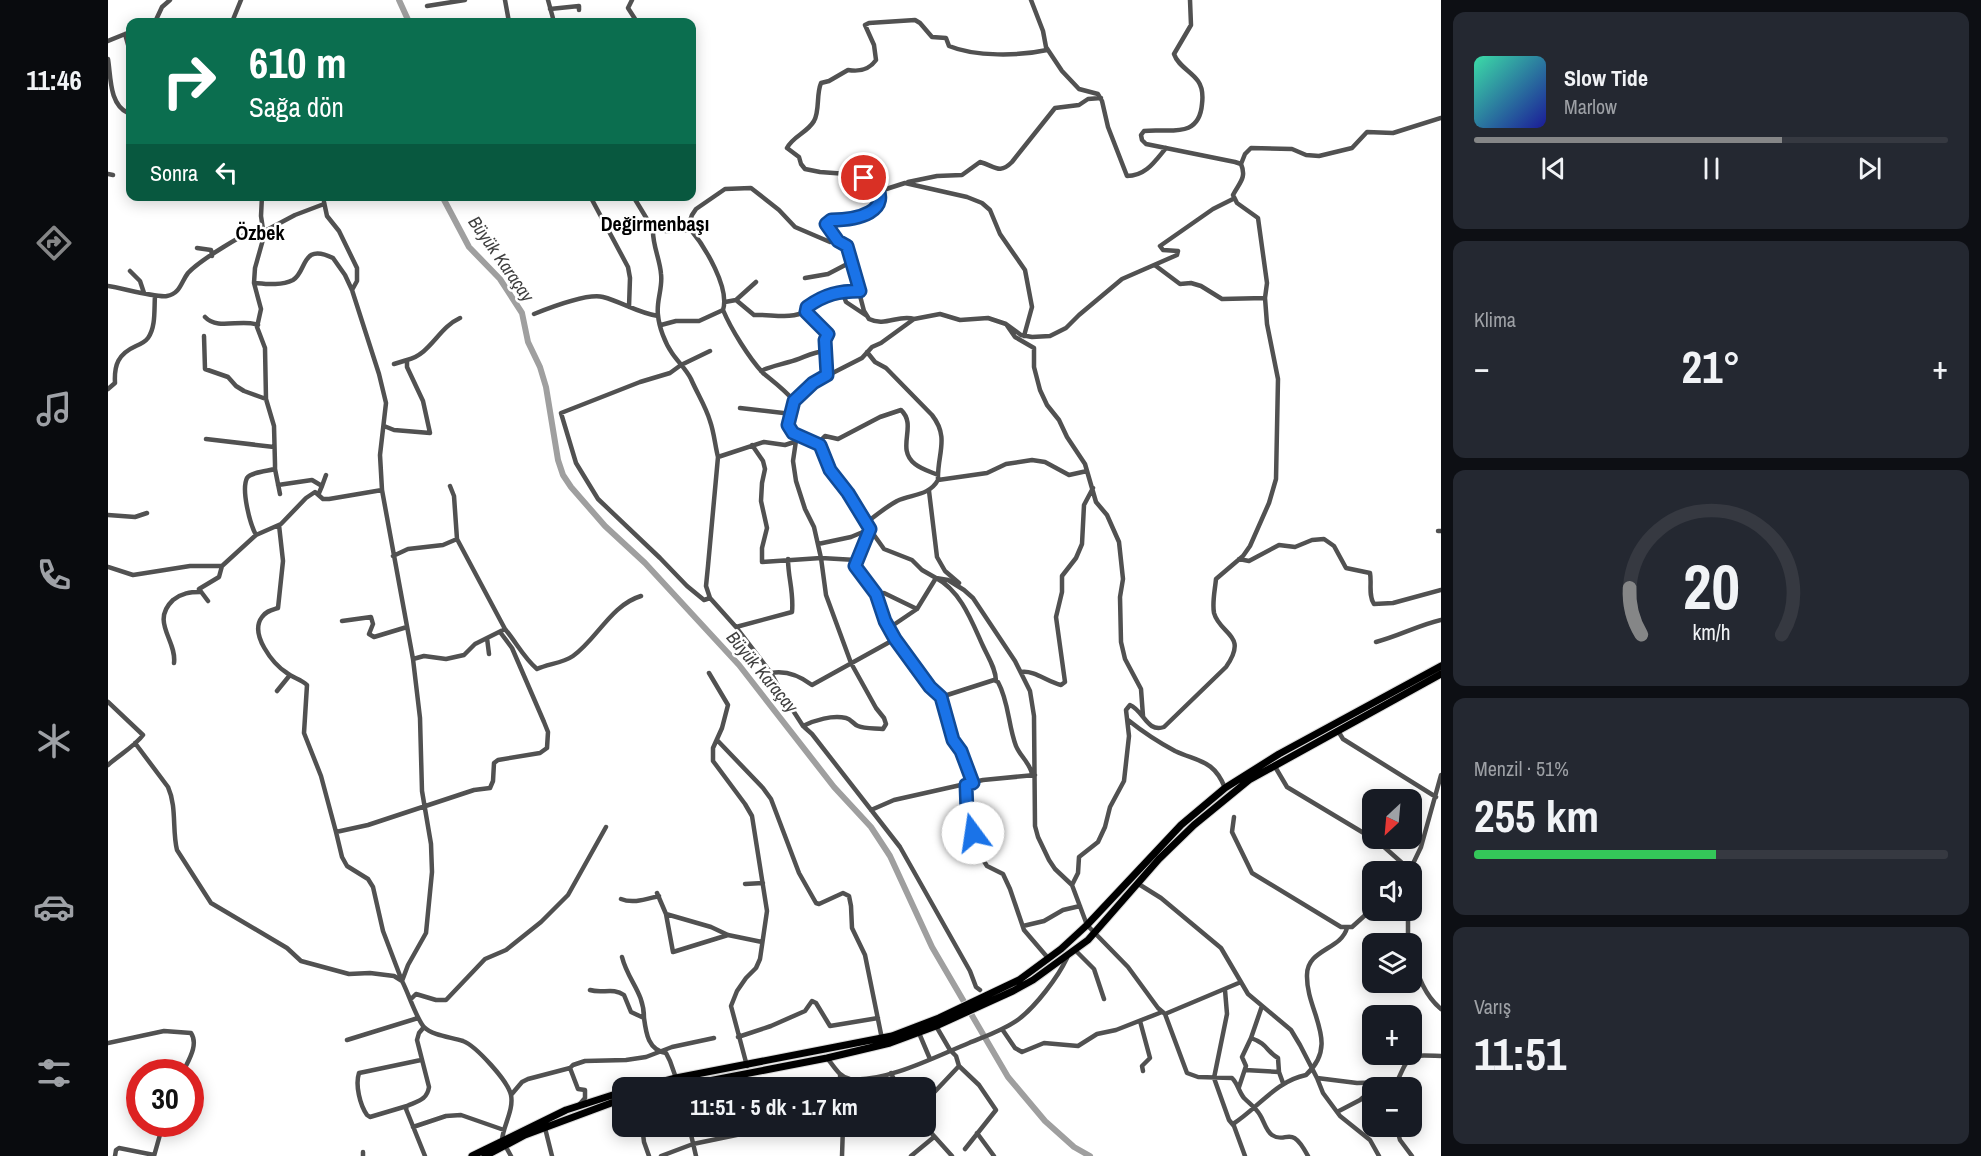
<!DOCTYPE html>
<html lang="tr">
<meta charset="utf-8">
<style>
body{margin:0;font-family:"Archivo Narrow",sans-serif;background:#242831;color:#f1f3f6;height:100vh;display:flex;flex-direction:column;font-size:22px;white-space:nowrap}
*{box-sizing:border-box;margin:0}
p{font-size:20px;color:#9ea1a6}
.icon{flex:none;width:33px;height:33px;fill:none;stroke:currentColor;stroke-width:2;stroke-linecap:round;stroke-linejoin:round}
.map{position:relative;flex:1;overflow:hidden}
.panel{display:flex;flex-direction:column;gap:12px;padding:12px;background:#0d0f14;width:540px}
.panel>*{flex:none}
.banner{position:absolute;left:18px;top:18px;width:570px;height:183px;border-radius:12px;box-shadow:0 3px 15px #0003;background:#0b6e4f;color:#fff;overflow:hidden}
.needle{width:39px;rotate:206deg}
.fabs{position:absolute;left:1254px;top:789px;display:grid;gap:12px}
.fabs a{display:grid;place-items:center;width:60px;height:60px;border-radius:12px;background:#171b24;box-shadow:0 3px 15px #0003;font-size:30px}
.speed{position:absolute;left:18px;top:1059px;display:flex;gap:12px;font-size:30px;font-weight:700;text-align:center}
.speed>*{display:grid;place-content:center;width:78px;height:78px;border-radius:50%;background:#171b24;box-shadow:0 3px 15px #0003;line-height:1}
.speed .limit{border:9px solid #d22;background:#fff;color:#111}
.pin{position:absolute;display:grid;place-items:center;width:51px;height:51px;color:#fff;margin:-26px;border:3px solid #fff;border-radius:50%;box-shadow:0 2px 6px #0007}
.me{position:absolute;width:66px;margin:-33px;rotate:346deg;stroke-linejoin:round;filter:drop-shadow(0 0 4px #0008)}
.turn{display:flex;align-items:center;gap:21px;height:126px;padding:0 24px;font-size:27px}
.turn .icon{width:78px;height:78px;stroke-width:2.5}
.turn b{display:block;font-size:42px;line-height:51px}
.then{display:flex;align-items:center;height:57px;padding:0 24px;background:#0003;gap:12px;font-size:22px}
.big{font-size:45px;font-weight:700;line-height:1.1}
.panel .card{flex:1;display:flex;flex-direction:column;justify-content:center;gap:9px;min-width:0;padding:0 21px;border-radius:12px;background:#242831}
.panel .dial{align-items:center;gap:0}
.dial svg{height:156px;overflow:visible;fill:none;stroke:#363941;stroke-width:7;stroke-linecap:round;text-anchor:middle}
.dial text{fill:#f1f3f6;stroke:none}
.song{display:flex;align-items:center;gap:18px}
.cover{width:72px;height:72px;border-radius:9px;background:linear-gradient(135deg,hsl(160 70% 55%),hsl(240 70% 35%))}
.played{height:6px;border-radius:3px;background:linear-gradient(90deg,#858687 65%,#363941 65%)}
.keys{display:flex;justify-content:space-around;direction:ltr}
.heat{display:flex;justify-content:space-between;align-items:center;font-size:33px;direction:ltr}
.charge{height:9px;border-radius:4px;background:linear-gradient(90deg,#34c759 51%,#363941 0)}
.trip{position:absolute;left:504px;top:1077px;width:324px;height:60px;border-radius:12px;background:#171b24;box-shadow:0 3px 15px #0003;font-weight:700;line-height:60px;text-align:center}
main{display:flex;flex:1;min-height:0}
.menu{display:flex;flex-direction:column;width:108px;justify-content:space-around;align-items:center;background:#090b0e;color:#9ea1a6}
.menu .icon{width:42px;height:42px}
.menu .on{color:#858687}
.menu b{font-size:27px;color:#f1f3f6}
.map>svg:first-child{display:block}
</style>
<main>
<nav class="menu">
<b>11:46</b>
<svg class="icon on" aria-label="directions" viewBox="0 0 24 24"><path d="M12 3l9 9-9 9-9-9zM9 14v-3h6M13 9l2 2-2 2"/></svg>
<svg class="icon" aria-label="music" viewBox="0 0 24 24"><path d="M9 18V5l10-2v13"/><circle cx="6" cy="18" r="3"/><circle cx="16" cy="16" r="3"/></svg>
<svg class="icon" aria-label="phone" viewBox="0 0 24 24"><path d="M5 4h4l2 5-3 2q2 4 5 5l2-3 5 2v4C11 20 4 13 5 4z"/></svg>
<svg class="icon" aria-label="climate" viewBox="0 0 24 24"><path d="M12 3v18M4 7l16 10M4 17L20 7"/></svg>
<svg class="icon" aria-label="car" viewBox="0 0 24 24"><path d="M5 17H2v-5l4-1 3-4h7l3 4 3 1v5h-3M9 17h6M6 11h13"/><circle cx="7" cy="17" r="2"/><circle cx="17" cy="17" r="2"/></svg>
<svg class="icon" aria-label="filters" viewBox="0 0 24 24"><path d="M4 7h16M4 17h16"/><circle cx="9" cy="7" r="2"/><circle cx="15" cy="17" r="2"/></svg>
</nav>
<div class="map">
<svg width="1333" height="1156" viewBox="0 0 1333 1156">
<rect width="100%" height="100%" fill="#fff"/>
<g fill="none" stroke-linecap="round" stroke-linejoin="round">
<!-- river -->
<path stroke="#9f9f9f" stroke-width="6" d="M291,0L301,22
M334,196L361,247L392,279L414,313L420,342L432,367L438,387L450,460L455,475L463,487L497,526L537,563L631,665L726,787L763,827L782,856L824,947L900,1077L937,1121L966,1147L982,1156"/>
<defs>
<path id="highway" d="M530,1088L568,1078L784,1036L831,1018L911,980L953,949L979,925L1073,825L1117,788L1171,754L1333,666
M564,1088L719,1058L782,1043L828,1026L905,991L925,980L980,940L1051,859L1086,825L1141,780L1333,674
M364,1156L458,1110L514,1092
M377,1156L417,1135L514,1099"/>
</defs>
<!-- highway casing -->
<use href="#highway" stroke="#dbdbdb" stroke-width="9"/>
<!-- minor -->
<path stroke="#515151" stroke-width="4.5" d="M397,0L401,22
M440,0L446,22
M524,0L520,8L529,22
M923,0L935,31L938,47L954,71L971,89L990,94L994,101L1000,127L1019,176C1038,176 1047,161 1058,148
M319,6L357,0
M442,9L471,6V10
M47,22L54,7L62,0
M124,22L133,0
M17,34L22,52
M0,41L22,32
M0,59C3,77 1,104 20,113L22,111
M1133,164L1137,154L1143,148L1184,149L1198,155L1211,156L1244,148L1259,132L1285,133L1333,118
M0,174L5,175
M800,182L829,176L854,175L872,162C887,166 891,175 904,162L947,108L971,105L980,99L993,98
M772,191L765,180L739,174L712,172L697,169L693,164L691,157L679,148C685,136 699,133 706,121C712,110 708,95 713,83L721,81L740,70C752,72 761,70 768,60L766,45L757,25L761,23L807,20L812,23L824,37L838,38L841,46C867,57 912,56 939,50
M482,196L520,267L522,278L521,307
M525,196L545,229L558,231L583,230C597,247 622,288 615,310C623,329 641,358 655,373C666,382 677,390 686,401L680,425L685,433L712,445L722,470L740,493L766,535L776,549L804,560L814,570L828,578L840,580L856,590L865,598L907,661L922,691L926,716L927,826L930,837L941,860L947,869L964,885L979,925L1020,967L1050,1008L1057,1014L1079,1073L1090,1077L1124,1078C1130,1084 1131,1092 1136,1098C1142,1104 1148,1108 1152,1115C1156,1121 1158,1131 1164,1135C1179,1145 1182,1122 1200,1156
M50,197L51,196
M216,202L219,216L231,231L249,268V281L244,290
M545,229C544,244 552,259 553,274C555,288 548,301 550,315C551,327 557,343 564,353C570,362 578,369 583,379C589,393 598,407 602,421C606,432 607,445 610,457L600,566L598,586L602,598L628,627L663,673L675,695L695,726L704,734L792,847L862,971L868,987L872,990
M579,229L584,215L588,209L617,189L643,188L671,210L687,227L722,242L730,241L739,246L756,311L761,319C777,327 791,314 806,319L773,343L764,347L754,358L705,383L686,401
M155,232L187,215L216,204
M730,241L719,228V222C737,214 775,224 772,191L797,183L859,197L874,203L882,210L892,234L917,270L924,307L916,336
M89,248L103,250L104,256
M1048,266L1072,284L1083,283L1093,286L1114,299L1157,298
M22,271L32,281L36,293
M697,278L720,274L743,262
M146,283C158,284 173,286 185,280C199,272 193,242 225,258L237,275L244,290L271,374L278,403L272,455L274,490L305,659L312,718L314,791L323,844L324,872L318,933L300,965L294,981C300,992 309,1020 316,1027C325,1036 343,1037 355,1041C368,1046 400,1081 403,1095C406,1110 395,1126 394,1140L403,1156
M0,286C14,288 48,298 59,296C72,294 73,282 80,273C93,259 136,234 154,226
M734,291L738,302L759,316
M628,300L648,282
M617,302L628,300L646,315C663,314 683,320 698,311L720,334L717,340L719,376
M698,311L699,307C717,294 731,291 752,291
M426,314C441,308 480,293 495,297C514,302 530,313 550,316
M97,317C110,331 134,318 150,325
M806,319L832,314L852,320L880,318L898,324L913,335L924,337L942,336L958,328L971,315L1014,279L1069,255L1070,251L1055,250L1052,246L1105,209L1125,199
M898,324L907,337L926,348V367L932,390L939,405L951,420L959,437L977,464L988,502L999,515L1011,542L1015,579L1012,597L1013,642L1017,659L1033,689L1035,716
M553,325L568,321H591L615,310
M96,336L97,369L120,377L128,386L136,391L158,399
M286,364L299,360
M653,371C663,366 671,365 681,362C696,358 703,352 718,351
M0,389L7,383C6,365 10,354 28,346C33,344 37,342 40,338C48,327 46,309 47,296
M632,408L684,414
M276,426L286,430L322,433L315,401L299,367V360C323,354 330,328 352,318
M689,434L685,461L688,481L697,509L706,527L713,558L718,595L743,663L768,708L776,718L778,724L775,729C767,728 757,729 750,726C745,724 743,719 738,718C724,715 707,720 695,726
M98,439L166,447
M710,443L717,436L730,439L772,417L793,410C810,426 787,448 807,464C813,469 823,472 830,475
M644,445L655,461L657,469L654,483L653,501L659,528L654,548V562L713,558L748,560
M610,457L656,442L677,445L686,442
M167,469L172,494
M830,480L879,473L898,464L924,460L937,462L961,475L979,471
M170,485L204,480L214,486L211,493
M214,486L218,475
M342,486L346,496L349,539L397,629
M821,491L829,557L837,571L851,583
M0,515L27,517L39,513
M758,523C768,515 778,507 789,501C804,494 821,496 830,480C829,454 842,438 824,415L778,368L767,362L759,352
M171,525L175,561L170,608C164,610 158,611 154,617C141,634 165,664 179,673C185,678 193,679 199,685L196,733L213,776L228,832L260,825L366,790L382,788L385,781L386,763L390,760L432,753L439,748L440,732L436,722L404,648L392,632
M762,529L747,566L768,594L777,621L787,639L822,687L833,697L845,740L853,751L865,783
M1330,531H1333
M148,535C142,524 133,490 139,478C143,472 159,471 167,469V464L166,426L158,399L157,348L149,327L153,309L146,283L147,268L156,236L153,216L154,196
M710,544L743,537L762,529
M285,556L300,549L335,545L349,539
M1131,559L1141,561L1171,545L1187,547L1204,540L1216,539L1226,546L1238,568L1262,573C1264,583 1260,595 1266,604L1285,603L1333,590
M0,567L25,575L82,566H114
M776,593L809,609
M602,598L596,600L579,586L552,558L490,499L468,463L453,413L532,382L562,373L573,365L602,351
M100,601L91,589L111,577L114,566L148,535L173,524L198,498L207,492L215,499H221L274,490
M234,621L263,617L265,624L261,634L266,637L299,627
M628,627L684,612C686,592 680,578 680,559
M781,628L809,609L828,578C853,591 864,622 875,646C880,657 888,669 888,681
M379,638L381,654
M1268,642C1291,636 1311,625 1333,620
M305,659L316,656L338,659L356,655L367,644L397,629C408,642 416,658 429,669C440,664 455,663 465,656C489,639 503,605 533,596
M66,663C69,640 42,622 65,600C74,593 82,592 92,592
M913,672C927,670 939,682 953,685L957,682L948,617L954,592V576L968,558L974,544L976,505L985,488
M601,673L620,705L614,728L605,748V761L637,804L644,816L659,911L652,959L648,968L638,978L629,991L623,1006L639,1066
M663,673C679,670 692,676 704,685L787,639
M169,691L182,675
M833,697L886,680L890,682C901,702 900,725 908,746C912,756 922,763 924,774
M0,702L35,735C27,746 11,755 0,765
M1020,720C1035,732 1050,742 1067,751C1091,762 1106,760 1117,788
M1230,731L1235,739L1328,797
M609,740L655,788L663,799L691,873L708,903L711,904L735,893L741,896L743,906L744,928L757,955L774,1039
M27,743L60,787C69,807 64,830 69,850L103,903L179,948L193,961L241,974L262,973L286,976L294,981L275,931L265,887L260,879L239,866L234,857L228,832
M1166,765L1179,787L1264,838
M858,785L859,812L865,825L872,855L879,866L895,874L902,889L916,930L940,958
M763,810L786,800L875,780L927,775
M1126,817L1124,832L1144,873L1233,927H1244L1264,909
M1266,838L1302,870
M1301,872L1313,847L1333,775
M1029,883L1053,898L1113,948L1140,994L1183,1030L1192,1045L1209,1078L1249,1083L1282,1082L1291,1088
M637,884L655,883
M964,885L970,873L971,857L990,842L997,827L1002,807L1016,781L1021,736L1018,710L1022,705C1036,711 1039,733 1056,727L1118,667C1141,634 1112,635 1106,613C1104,602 1107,590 1108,579L1135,556L1142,546L1161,503L1168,479L1170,379L1159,324L1157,298L1159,283L1150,218L1129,203L1125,195C1131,183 1139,178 1133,164L1127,162L1038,144L1034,140L1033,135L1036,131C1060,128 1091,140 1094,104C1095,96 1095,88 1090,81C1083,71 1070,66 1066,54L1083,25L1082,0
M549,893L558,914L565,952L620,935
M513,899C525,904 538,899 551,896
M1300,910V935L1302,944
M558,914L603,927L620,935L654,942
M915,926L936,921L955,910L972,906
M967,950L986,969L996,999
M1304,952C1308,972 1316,995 1333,1009
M514,957C520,981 536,992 536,1018
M482,990C494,994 505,987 516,995L523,1012L536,1018C538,1033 540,1050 558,1053L562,1061L568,1078
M1117,990L1119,1014L1106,1078L1121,1120L1126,1126L1137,1156
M304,998L308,994L328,1000H338L377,959L398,950L433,922L460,895L498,827
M1057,1014L1133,982
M1032,1021L1042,1058L1034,1066L1035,1071
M828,1026L842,1050L848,1056L851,1066L871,1085L888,1110L857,1149
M316,1027L311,1033L309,1040L321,1087C319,1100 310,1101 299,1106L298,1109L317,1156
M894,1029L907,1048L914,1052L936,1043L970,1046L989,1034L1008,1030L1054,1012
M811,1033L822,1059
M630,1037L663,1026L697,1011L704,1001L708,1003L722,1026L770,1018
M1143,1038C1160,1044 1158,1051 1170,1058L1171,1072L1175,1083
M239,1040L310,1018
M0,1043L56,1031L83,1033C91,1045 80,1061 75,1072
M719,1058C726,1066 731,1077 742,1079C777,1083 829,1056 861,1043C878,1036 896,1030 911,1019C928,1006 950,977 959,958
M462,1068L470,1089L477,1090V1098L471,1105
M1137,1070L1171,1072
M783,1073L790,1088
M732,1076L735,1088
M1209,1078L1215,1093L1232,1116L1262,1140L1271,1156
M1288,1084C1302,1053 1299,1055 1333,1056
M1131,1087L1138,1066L1134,1057L1143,1038L1154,1006
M403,1095L414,1082L420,1079L462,1068L465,1065L477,1061L518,1060L538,1057L564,1047L606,1038
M818,1101L851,1066
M299,1106L262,1117L259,1115C252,1105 247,1085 251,1073L256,1072L313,1060
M1229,1112L1252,1100L1264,1090
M1125,1124C1150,1108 1168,1081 1198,1075C1233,1043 1198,1012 1199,975C1199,949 1233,950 1239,928
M534,1126L536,1142L541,1156
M581,1126L588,1156
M817,1126L844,1156
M1288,1126L1292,1140L1304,1156
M305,1127L338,1116L353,1115L396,1130
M437,1128L444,1156
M869,1133L886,1156
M7,1156L8,1150L11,1148L46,1155
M46,1156L55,1124
M255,1156V1152
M553,1156L585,1144L638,1133L652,1126
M734,1156L735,1126
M803,1156L826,1137"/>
<!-- highway -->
<use href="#highway" stroke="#000" stroke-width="7"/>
</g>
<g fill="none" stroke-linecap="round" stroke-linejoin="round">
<defs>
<path id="route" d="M756,178L765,180C788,213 747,220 723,220L718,224L730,241L739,246L752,291C731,291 717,294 699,307L698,312L720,334L717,340L719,375L705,383L686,401L680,425L685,433L712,445L722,470L740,493L762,529L747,566L768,594L777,621L787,639L822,687L833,697L845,740L853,751L865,783L858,785L859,812L865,825V833"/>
</defs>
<!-- route casing -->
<use href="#route" stroke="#114b97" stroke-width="15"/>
<!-- route -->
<use href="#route" stroke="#1a73e8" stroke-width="10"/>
</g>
<g text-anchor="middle" stroke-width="5" stroke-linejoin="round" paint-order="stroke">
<!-- water labels -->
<g font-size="18" font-style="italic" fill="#404040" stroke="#fff">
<text transform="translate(393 259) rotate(55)" y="6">Büyük Karaçay</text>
<text transform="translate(654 672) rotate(50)" y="6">Büyük Karaçay</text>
</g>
<!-- quarter labels -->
<g font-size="20" font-weight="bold" fill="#000" stroke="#fff">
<text x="547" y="231">Değirmenbaşı</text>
<text x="152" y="240">Özbek</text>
</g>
</g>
</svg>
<div class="fabs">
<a><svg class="needle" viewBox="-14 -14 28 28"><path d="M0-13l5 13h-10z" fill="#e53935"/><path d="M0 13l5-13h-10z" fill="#9ea1a6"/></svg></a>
<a><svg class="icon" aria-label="sound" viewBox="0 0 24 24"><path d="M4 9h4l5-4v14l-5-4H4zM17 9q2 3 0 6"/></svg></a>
<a><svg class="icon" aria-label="layers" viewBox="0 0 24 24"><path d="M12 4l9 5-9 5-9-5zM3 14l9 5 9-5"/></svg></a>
<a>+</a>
<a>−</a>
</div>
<div class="speed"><div class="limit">30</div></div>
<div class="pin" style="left:756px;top:178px;background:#d93025"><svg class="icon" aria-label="arrive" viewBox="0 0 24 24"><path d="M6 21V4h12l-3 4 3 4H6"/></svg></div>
<svg class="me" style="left:865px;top:833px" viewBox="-20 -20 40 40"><circle r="19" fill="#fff"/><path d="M0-13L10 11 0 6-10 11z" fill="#1a73e8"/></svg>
<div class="trip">11:51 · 5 dk · 1.7 km</div>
<div class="banner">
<div class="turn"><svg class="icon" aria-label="right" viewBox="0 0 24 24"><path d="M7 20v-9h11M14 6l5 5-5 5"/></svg><div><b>610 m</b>Sağa dön</div></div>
<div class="then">Sonra<svg class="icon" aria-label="left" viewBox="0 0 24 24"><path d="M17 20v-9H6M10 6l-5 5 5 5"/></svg></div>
</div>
</div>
<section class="panel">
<div class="card">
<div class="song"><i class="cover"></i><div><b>Slow Tide</b><p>Marlow</p></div></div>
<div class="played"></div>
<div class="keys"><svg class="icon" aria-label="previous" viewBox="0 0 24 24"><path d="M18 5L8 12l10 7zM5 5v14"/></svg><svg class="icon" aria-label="pause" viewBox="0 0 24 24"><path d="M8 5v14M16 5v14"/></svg><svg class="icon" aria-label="next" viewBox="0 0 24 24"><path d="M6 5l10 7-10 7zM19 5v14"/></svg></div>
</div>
<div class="card"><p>Klima</p>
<div class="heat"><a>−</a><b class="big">21°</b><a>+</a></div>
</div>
<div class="card dial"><svg viewBox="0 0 100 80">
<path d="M14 69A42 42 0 1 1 86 69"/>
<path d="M14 69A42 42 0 0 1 8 45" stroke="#858687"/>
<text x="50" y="56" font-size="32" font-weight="700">20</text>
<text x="50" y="72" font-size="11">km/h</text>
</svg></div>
<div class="card"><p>Menzil · 51%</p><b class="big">255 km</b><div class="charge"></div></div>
<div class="card"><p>Varış</p><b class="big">11:51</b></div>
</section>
</main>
